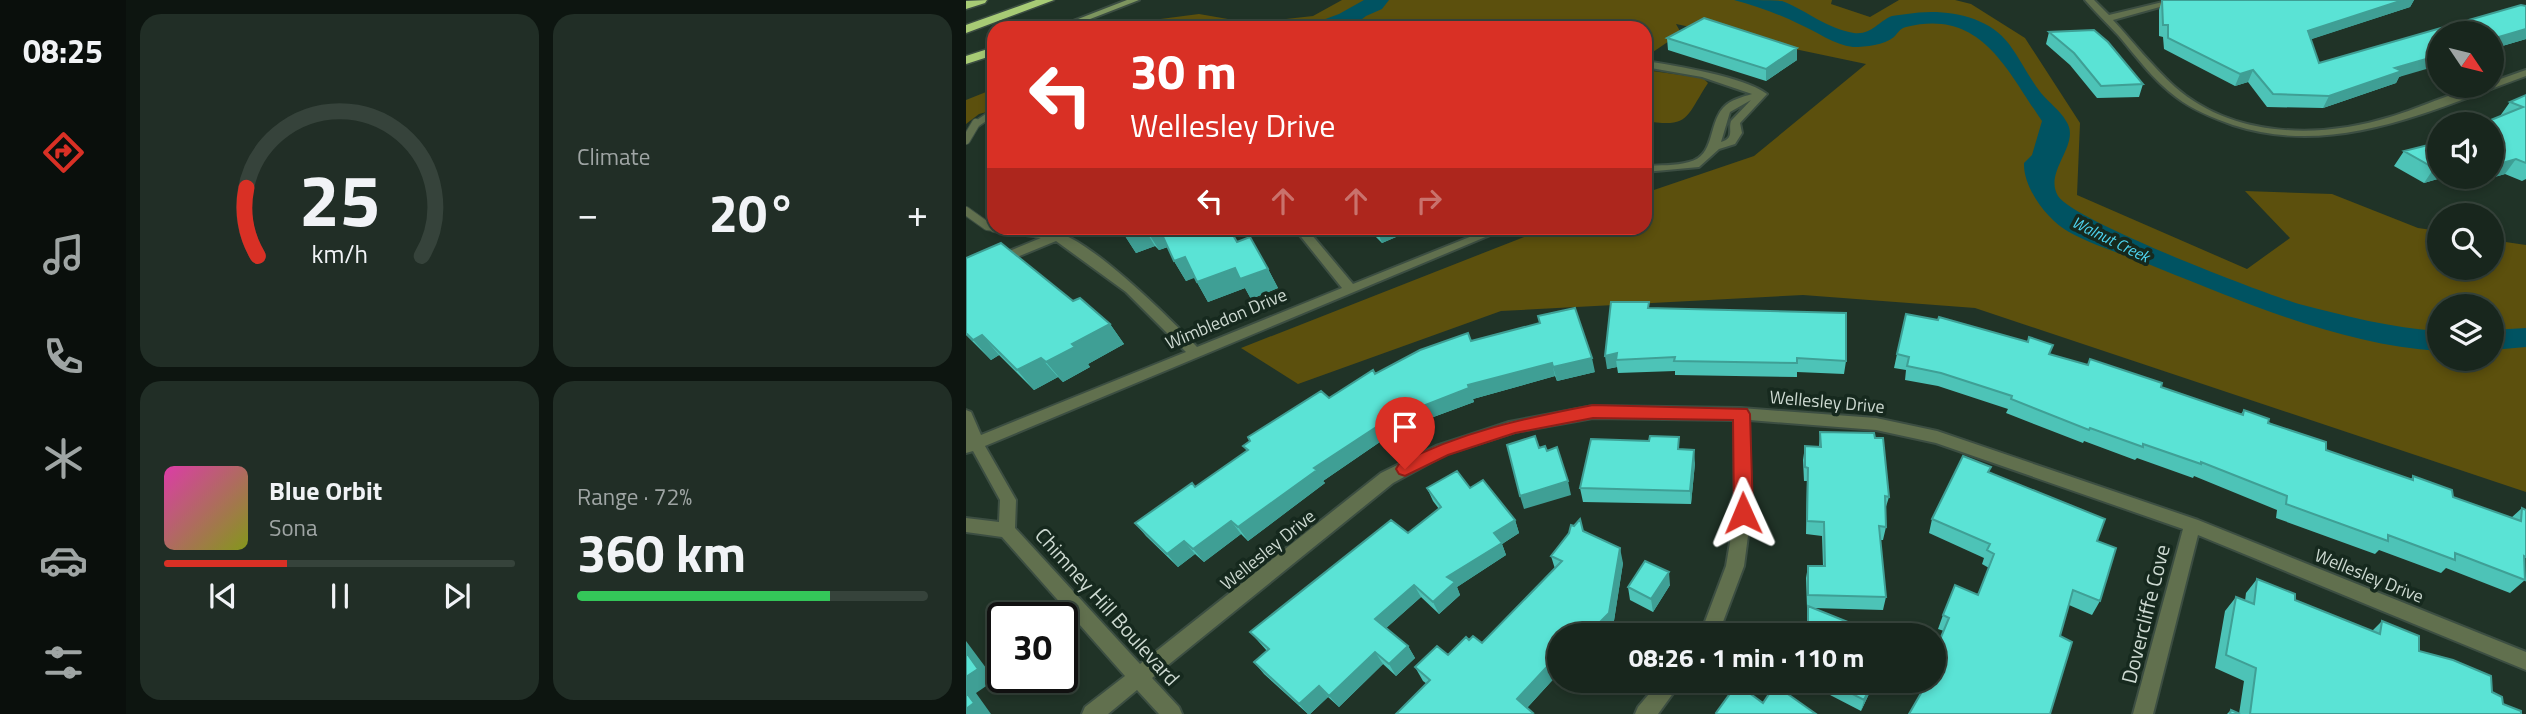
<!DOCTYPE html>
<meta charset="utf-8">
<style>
body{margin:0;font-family:"Titillium Web",sans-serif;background:#212e26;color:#f1f3f6;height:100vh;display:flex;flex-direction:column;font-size:26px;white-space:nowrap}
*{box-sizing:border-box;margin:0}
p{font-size:23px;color:#9fa5a4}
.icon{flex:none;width:38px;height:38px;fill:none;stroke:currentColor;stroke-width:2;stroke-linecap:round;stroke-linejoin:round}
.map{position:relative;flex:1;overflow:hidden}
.details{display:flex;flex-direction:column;gap:14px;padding:14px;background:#0d1510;width:840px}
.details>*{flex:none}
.guide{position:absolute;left:21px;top:21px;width:665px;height:214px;border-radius:21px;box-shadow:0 4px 10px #0003,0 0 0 2px #36433b;background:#d93025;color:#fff;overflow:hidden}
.needle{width:46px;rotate:125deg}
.buttons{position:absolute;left:1461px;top:21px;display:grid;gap:14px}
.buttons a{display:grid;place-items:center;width:77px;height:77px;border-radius:50%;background:#18261d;box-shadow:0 4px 10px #0003,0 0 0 2px #36433b;font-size:35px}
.speed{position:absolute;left:21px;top:602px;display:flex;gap:14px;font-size:35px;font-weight:700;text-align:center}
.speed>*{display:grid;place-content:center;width:91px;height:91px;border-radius:50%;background:#18261d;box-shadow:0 4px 10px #0003,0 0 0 2px #36433b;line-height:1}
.speed .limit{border:4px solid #111;border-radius:10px;background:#fff;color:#111}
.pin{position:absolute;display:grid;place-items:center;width:60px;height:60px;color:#fff;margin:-72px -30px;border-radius:50% 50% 50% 0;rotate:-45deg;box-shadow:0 0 7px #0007}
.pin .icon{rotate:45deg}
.me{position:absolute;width:77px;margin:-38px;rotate:359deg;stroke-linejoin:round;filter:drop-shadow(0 0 5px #0008)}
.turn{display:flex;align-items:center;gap:24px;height:147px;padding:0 28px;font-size:32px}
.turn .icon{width:91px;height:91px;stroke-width:2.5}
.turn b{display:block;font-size:49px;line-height:60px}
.lanes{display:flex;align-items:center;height:66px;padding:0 28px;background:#0003;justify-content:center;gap:35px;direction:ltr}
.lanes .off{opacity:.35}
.big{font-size:52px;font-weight:700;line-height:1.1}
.details .tile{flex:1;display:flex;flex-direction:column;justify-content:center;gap:10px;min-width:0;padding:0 24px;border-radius:21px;background:#212e26}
.details .dial{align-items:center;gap:0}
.dial svg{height:182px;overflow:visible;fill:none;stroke:#36433b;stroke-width:7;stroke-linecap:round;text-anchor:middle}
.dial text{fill:#f1f3f6;stroke:none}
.song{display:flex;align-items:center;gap:21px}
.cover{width:84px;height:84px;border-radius:10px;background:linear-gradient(135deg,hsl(320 70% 55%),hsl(70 70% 35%))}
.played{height:7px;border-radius:4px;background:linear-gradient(90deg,#d93025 35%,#36433b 35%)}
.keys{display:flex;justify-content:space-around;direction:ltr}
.heat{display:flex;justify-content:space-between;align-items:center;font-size:38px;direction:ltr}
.charge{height:10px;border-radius:5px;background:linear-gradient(90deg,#34c759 72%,#36433b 0)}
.details .tiles{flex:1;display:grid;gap:14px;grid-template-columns:repeat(2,1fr)}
.trip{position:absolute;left:581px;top:623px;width:399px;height:70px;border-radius:35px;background:#18261d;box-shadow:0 4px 10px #0003,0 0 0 2px #36433b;font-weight:700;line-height:70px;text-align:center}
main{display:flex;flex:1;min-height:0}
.dock{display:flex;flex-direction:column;width:126px;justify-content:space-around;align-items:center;background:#0a0f0c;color:#9fa5a4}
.dock .icon{width:49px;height:49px}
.dock .on{color:#d93025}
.dock b{font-size:32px;color:#f1f3f6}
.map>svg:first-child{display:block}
</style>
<main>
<nav class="dock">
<b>08:25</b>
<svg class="icon on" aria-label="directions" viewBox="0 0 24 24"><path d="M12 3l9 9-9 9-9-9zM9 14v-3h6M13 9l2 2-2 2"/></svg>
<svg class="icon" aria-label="music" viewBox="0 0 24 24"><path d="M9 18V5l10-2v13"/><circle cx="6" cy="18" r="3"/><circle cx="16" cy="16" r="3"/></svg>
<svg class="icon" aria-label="phone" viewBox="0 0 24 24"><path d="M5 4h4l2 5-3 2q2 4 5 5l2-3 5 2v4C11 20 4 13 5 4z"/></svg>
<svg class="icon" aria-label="climate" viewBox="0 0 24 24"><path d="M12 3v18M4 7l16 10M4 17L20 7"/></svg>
<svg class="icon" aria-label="car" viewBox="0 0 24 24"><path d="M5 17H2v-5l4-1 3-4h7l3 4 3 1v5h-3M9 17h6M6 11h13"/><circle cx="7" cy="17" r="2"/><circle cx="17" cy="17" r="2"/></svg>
<svg class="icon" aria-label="filters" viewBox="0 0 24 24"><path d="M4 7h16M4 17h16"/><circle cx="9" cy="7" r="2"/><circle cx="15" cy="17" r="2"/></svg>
</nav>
<section class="details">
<div class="tiles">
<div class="tile dial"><svg viewBox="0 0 100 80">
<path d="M14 69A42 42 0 1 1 86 69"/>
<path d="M14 69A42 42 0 0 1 9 39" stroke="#d93025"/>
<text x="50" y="56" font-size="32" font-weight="700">25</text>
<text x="50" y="72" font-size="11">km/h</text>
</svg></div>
<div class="tile"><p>Climate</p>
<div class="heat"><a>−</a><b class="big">20°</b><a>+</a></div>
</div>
<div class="tile">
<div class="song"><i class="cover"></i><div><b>Blue Orbit</b><p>Sona</p></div></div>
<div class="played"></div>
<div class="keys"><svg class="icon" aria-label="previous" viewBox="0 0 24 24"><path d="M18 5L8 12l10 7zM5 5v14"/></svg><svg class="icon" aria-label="pause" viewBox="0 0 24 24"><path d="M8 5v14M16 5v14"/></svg><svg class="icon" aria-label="next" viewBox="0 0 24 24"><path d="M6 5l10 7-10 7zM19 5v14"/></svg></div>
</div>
<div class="tile"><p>Range · 72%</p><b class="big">360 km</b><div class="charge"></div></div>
</div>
</section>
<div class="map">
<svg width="1560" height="714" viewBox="0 0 1560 714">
<rect width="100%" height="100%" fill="#203327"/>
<!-- green -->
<path fill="#5c500d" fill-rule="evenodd" d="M376,0H866L865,4L904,17L933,0H989L1005,4L1059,38L1114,123L1111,195L1281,269L1324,238L1279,191L1366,194L1452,228L1473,231L1474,268H1526V240L1560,245V492L1009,308L837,295L535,311L332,384L275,348L581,228H679V193L788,156L900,64L710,24L715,33L681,56L679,28H125L233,14L285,23L347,16ZM1474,306H1526V359H1474Z
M28,67V110L13,114L0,124V100L20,92V75Z
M679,70L737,78L742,83C719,118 724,128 679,121Z"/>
<!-- water -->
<path fill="#005362" d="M398,0H423L416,9L400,16L387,26L335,28L373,14Z
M768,0C782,0 803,0 816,1C840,10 861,29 888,33C906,35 911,22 926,16C930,15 936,15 941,14C975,8 1021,14 1043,44C1055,60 1063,78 1075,93C1083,103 1094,110 1100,121C1116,144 1077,171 1092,196C1108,221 1296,293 1333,304C1379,316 1426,328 1473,331V351C1377,345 1282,304 1192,268C1163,256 1130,247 1103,232C1081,220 1057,187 1058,163L1066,155L1076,121C1040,69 1015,8 940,27C933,29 933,32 928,37C918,45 900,47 887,47C868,45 850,31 833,24C813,14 790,6 768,0Z
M1560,328V347L1526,350V330Z"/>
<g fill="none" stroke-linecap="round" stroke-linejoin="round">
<defs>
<path id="lane-far1" d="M9,125L28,112"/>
<path id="lane" d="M0,140L10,123
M679,146L684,170
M0,211L21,226L28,227
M28,228L91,236"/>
<path id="street" d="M1119,0H1128L1143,15L1205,0H1219L1147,20C1167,42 1186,66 1209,87C1267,138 1354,139 1424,117C1453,109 1498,86 1526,86V82L1560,70V76C1465,110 1369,158 1267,125C1247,118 1227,110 1210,97C1187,80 1170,56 1152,35C1141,23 1129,12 1119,0Z
M679,61C711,66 776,76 801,94L774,123L776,133L769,144L753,149L733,167L679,172V166C693,165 710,166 723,162C749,156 742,125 757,108C764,100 776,97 786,94L736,77L679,67ZM785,100L765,121C762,130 769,138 755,142L764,112Z
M328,228H340L387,284L526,228H541L19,446L50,500L49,528L174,664L415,473L470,446L543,422L627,406L775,408L910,418L971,431L1232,520L1560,652V670L1232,535L1187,714H1167L1217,529L970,443L910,430L783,420L785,513L778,566L752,635H734L760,566L769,513L768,420L627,418L549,432L480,454L427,483L186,678L213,707L216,714H193L171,690L142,714H116L119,707L159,676L36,537L0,532V518L33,522L34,500L7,451L0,453V410L5,412L15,435L220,352L160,292L90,241L0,278V269L87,233C114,229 210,324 231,347L376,288Z
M694,681H716L692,714H669L672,707Z"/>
<path id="secondary" d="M161,0H173L101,28H89Z"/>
<path id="highway" d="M21,0L19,3L0,9V1Z
M70,0H88L0,33V25Z
M28,47V55L0,64V56Z"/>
</defs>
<!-- lane-far1 casing -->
<use href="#lane-far1" stroke="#3c4e42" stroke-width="9"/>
<!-- lane casing -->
<use href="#lane" stroke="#3c4e42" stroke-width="10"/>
<!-- street casing -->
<use href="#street" stroke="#3c4e42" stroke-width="4"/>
<!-- secondary casing -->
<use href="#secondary" stroke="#3c4e42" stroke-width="4"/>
<!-- highway casing -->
<use href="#highway" stroke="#3c4e42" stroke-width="3"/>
<!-- lane-far1 -->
<use href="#lane-far1" stroke="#61704e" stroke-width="6"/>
<!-- lane -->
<use href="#lane" stroke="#61704e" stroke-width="8"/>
<!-- street -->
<use href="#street" fill="#61704e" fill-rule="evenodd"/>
<!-- secondary -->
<use href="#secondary" fill="#7d955f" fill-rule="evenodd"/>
<!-- highway -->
<use href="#highway" fill="#a7cb75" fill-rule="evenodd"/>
</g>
<!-- wall -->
<path fill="#4dc3b7" d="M1196,0H1448L1444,7L1345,39L1353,63L1560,6V39L1526,49V33L1433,77L1430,83L1357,108L1301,107L1282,82L1269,86L1198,49L1197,37L1193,36V10Z
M1083,32L1177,84L1173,97L1131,98L1104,65L1080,44Z
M701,38L831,60L800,81L702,50Z
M1560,95V179L1556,181L1539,174L1490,188L1475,178L1458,183L1428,166L1438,151L1474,142V177H1526L1534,116L1544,102Z
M154,228H255L302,269L312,288L285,299L279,288L242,302L228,277L220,281L208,261L202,247L193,250L189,246L170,253Z
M401,228H451L416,243Z
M0,258L107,301L144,324L158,344L122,364L124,367L97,382L92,377L68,390L33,355L25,360L0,335Z
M684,308L880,361L878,374L831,372V377L709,375V371L652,373L651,367L641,369Z
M505,341L629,372L591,381L589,376L507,399L508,402L462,419L430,436L427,433L357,481L359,483L282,541L275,534L238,562L229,554L212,567L180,536L169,523L229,487L281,451L277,446L363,398L409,374Z
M931,354H1083L1195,387L1275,414L1278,410L1360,450L1445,479L1447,476L1487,497L1545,518L1556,508L1560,510L1559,580L1544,593L1480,568L1475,573L1413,550L1409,554L1310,518L1311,510L1228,476L1227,478L1171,458L1169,460L1118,441L1117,443L1040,413L1042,409L972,386L939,380L940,370L928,368Z
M854,432L923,497L919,510L920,527L917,540H914L920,597L917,610L847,608L914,635H841L842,608H841L840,578L842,566H857L856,536L840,534L841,481H838L837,460L839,446L853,447Z
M715,450L729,463L725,504L617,502L614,488Z
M1023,472L1131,541L1134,601L1126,615L1103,605L1094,636L958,687L956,686L957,681H968L978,631L972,629L977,615L1012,595L1023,568L1016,564L1018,558L963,533L966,519Z
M461,488H504L549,520L553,533L536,544L540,555L491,587L494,595L473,614L455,597L420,628L442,646L449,658L430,676L417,664L373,707L362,697L344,714H342L298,674L288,662L301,651L284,632L442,533L473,509L467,501Z
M617,531L657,563L647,627L639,635H593V673L561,708L461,684L457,681L449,667L516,643L589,569L585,556Z
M1291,579L1329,600L1406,631L1416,621L1453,651L1526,692L1537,704L1555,714H1261L1265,710L1273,714L1278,681L1249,668L1259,611L1270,597L1279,601L1280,593Z
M704,585L687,612L664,600L662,587Z
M837,681H909L895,711Z"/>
<!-- shaded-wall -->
<path fill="#3f9f95" d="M1437,0H1448L1444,7L1337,42L1342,31Z
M1560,29V39L1526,49V39Z
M831,48V60L800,81V69Z
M1474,55V65L1433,77L1430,83L1357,108L1363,96L1429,68Z
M1287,70L1282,82L1269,86L1274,74Z
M1550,159L1539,174L1490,188L1498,177H1526V166Z
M1474,167V177H1476L1475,178L1458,183L1468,168Z
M173,228H178L189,246L170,253L157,233Z
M190,228H193L204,246L193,250L181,231Z
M410,228H451L416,243Z
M219,257L231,277L220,281L208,261Z
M269,268L302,269L312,288L285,299L279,288L242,302L231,282Z
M144,324L158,344L122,364L124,367L97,382L80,362L106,344Z
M16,335L33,355L25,360L7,340Z
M651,353L650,360L651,367L641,369L639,356Z
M75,358L92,377L68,390L51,370Z
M626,358L629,372L591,381L587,367Z
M586,363L589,376L507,399L508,402L462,419L430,436L424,423L457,406L502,385Z
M421,420L427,433L357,481L359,483L282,541L272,527L348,468Z
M728,450L729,463L725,504L724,491Z
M602,481L605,495L558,509L554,496Z
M549,520L553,533L536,544L540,555L491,587L494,595L473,614L467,602L481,577L528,533Z
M265,521L275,534L238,562L227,549Z
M218,541L229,554L212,567L201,554Z
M654,548L657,563L647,627L639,635H625L624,632Z
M703,572L704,585L687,612L685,599Z
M448,585L455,597L417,631L409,619Z
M0,641L29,680L10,693L25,714H0Z
M442,646L449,658L430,676L423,664Z
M409,652L417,664L373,707L363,696Z
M590,657L593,665V673L557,712L551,699Z
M907,681H909L895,711L898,700Z
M353,686L362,697L344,714H342L333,704Z"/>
<!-- building -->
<path fill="#5ae3d5" stroke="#3f9f95" stroke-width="2" d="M1196,0H1437L1342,31L1353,63L1555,5L1560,6V29L1526,39V33H1474V55L1429,68L1436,71L1363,96L1307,94L1287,70L1274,74L1202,38V25H1197Z
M738,18L831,48L800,69L701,38Z
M1128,30L1142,42L1177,84L1135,86L1108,53L1083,32Z
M1560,95V163L1550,159L1526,166V124H1515L1557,107L1544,102Z
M1474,142V167L1468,168L1438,151Z
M154,228H173L157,233Z
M178,228H190L181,231Z
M193,228H255L256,229L263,228L271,242L284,237L302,269L274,279L269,268L231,282L219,257L208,261Z
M35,243L107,301L114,298L144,324L106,344L109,347L80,362L75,358L51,370L16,335L7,340L0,333V258Z
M645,302H683L682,308L880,313V361L831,358V363L708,361L709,357L650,360L651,353L639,356Z
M609,308L626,358L587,367L586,363L502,385L503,388L457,406L424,423L421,420L348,468L351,470L272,527L265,521L227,549L218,541L201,554L169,523L226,483L229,487L282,450L277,446L284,441L282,437L355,391L363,398L407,370L409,374L454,350L502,333L505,341L574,323L572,316Z
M940,314L972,320L973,317L1062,342L1063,337L1087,345L1083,354L1122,365L1124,359L1196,383L1195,387L1277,415L1278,410L1303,419L1302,423L1360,442V450L1447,480V476L1486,490L1487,497L1555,521L1556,508L1560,510V557L1558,556L1559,580L1489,553V560L1422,535V541L1320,504L1321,496L1235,462V464L1177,444V447L1124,428L1123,430L1045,399L1046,396L975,373L941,366L943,357L931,354Z
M854,432L908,433L909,438H917L923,497L919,496L920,527L913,526L920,597L842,595V566H859L858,522L841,521L842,468L839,467V446L855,447Z
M569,436L573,448L579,446L581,451L591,447L602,481L554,496L541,445Z
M684,436L713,437L712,449L728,450L724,491L614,488L625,439L683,441Z
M997,456L1025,467L1022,472L1139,519L1131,541L1150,548L1134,601L1107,590L1094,636L1106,642L1084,714H943L962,681H968V654L983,618L977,615L989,585L1012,595L1028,554L1021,550L1024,544L966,519Z
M491,471L504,488L517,480L549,520L528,533L536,543L481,577L489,582L467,602L448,585L409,619L442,646L423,664L409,652L363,696L353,686L333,704L288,662L303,649L284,632L425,520L442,533L475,507L461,488Z
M614,519L617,531L654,548L643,613L624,632L629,635H593V660L590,657L551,699L567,713L565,714H430L464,680L449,667L471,646L482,655L500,637L503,640L507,636L516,643L596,561L585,556L603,533L605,525L608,526Z
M679,561L703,572L685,599L662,587Z
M1291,579L1329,594V600L1414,634L1416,621L1453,636V651L1487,660L1525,676L1526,692L1536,697L1537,704L1555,711V714H1284L1290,668L1260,655L1270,597L1288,604Z
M842,606L914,635H842Z
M815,625L836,635H809Z
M0,652L12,669L0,677Z
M861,681H907L898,700Z
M771,684L797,703L809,685L850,714H751L750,713Z
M0,692L8,703L0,709Z
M1265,710L1274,714H1264Z"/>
<!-- route -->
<path fill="#d93025" stroke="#8d1f18" stroke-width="2" d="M627,405L781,409L784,414L787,513L784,518L777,521L771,518L768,513L767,420L627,418L549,433L482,455L439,476L433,474L430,469L433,464C494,432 559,418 627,405Z"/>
<g text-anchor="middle" stroke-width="7" stroke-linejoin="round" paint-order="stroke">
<!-- far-water labels -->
<g font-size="16" font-style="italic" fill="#4ed4f0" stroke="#16291e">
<text transform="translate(1145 239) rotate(26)" y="6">Walnut Creek</text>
</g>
<!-- street labels -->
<g font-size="18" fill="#cdd9d1" stroke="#16291e">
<text transform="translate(260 319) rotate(-23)" y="6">Wimbledon Drive</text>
<text transform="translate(861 402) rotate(5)" y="6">Wellesley Drive</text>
<text transform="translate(302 550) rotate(-39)" y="6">Wellesley Drive</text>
<text transform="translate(1403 576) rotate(22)" y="6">Wellesley Drive</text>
</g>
<!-- near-street labels -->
<g font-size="21" fill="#cdd9d1" stroke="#16291e">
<text transform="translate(141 607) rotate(48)" y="7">Chimney Hill Boulevard</text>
<text transform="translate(1180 614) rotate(-76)" y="7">Dovercliffe Cove</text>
</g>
</g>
</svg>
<div class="buttons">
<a><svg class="needle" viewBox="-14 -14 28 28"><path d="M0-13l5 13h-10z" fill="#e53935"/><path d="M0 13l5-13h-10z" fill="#9fa5a4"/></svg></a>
<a><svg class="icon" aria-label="sound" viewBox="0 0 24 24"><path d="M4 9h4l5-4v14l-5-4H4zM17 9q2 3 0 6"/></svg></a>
<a><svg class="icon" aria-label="search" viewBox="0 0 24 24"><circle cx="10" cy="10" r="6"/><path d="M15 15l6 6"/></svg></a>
<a><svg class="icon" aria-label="layers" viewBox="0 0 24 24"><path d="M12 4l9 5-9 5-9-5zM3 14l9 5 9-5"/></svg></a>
</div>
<div class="speed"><div class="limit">30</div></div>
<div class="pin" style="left:439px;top:469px;background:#d93025"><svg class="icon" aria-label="arrive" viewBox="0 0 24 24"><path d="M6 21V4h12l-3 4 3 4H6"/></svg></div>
<svg class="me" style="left:777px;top:513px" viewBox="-20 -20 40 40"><path d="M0-17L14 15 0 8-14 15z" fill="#d93025" stroke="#fff" stroke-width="4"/></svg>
<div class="trip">08:26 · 1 min · 110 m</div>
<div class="guide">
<div class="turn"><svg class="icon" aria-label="left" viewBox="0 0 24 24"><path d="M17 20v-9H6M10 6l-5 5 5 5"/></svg><div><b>30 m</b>Wellesley Drive</div></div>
<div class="lanes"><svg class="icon" aria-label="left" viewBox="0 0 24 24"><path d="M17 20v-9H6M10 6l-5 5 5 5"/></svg><svg class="icon off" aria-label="ahead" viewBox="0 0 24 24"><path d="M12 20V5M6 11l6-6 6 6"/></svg><svg class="icon off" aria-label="ahead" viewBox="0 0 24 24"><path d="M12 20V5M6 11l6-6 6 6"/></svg><svg class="icon off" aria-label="right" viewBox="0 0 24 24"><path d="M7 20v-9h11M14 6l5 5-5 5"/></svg></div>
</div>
</div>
</main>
